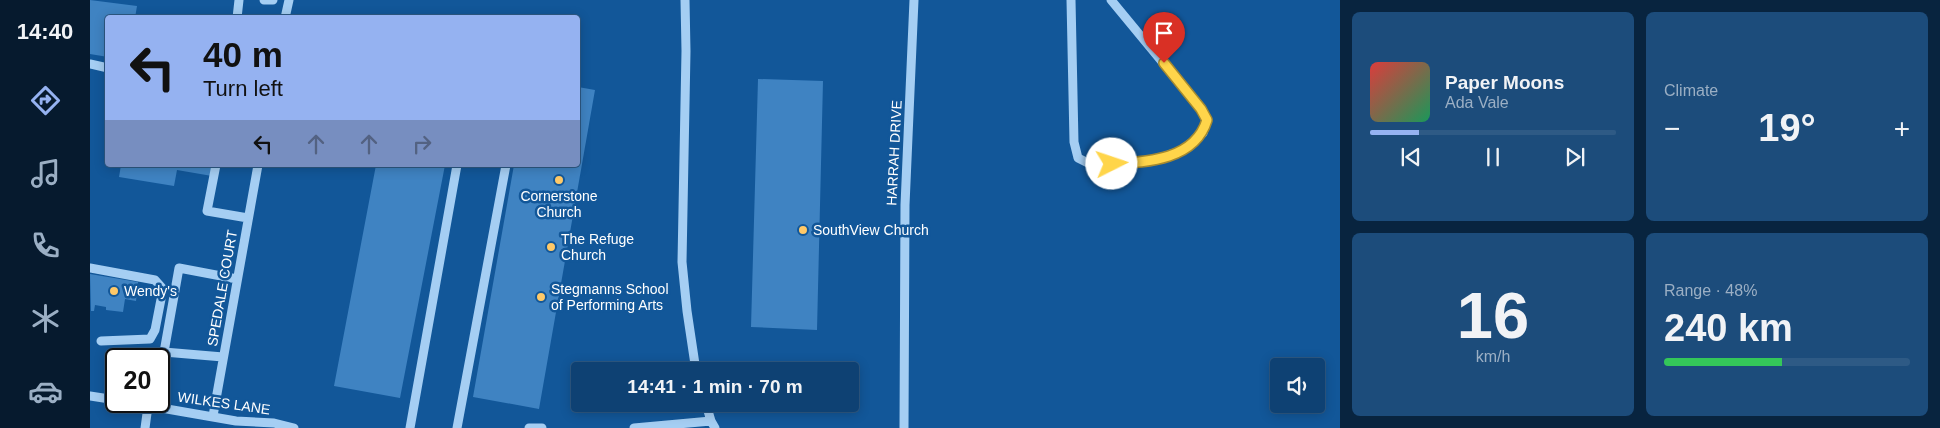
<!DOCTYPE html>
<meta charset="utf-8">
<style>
body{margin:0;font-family:Helvetica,sans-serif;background:#1c4c7b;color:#f1f3f6;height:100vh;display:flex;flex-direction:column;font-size:19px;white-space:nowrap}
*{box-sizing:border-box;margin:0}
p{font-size:16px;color:#9bafc4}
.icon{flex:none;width:28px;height:28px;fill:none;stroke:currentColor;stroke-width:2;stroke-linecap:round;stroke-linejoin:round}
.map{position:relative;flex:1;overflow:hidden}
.side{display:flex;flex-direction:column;gap:12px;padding:12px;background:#08243f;width:600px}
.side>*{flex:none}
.guide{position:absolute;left:15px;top:15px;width:475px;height:152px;border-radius:5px;box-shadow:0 2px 12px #0003,0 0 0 1px #2e5a85;background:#95b2f1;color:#111;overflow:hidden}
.controls{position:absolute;left:1180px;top:358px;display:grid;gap:10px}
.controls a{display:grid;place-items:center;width:55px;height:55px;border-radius:5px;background:#0e4173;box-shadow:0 2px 12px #0003,0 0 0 1px #2e5a85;font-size:25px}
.speed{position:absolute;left:15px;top:348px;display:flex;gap:10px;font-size:25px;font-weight:700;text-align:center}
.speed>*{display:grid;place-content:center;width:65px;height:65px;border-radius:50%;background:#0e4173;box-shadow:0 2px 12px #0003,0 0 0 1px #2e5a85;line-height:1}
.speed .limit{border:2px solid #111;border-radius:8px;background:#fff;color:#111}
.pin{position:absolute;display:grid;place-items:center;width:42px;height:42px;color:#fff;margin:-51px -21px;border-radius:50% 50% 50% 0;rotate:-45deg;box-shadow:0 0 5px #0007}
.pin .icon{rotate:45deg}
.me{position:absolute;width:55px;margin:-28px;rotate:86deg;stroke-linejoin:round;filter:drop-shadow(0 0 4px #0008)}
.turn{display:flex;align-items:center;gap:18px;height:105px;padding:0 15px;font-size:22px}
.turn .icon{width:65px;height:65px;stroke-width:2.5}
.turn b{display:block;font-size:35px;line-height:42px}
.lanes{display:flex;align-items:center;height:48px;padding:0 15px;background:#0003;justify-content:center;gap:25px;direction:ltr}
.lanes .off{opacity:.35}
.big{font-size:38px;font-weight:700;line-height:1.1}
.side .card{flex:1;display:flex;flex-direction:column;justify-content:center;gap:8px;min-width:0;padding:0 18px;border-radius:8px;background:#1c4c7b}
.side .dial{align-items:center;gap:0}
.dial b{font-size:65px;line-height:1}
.song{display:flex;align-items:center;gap:15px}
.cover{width:60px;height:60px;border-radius:8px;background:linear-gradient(135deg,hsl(0 70% 55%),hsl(150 70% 35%))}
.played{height:5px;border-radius:2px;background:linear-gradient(90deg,#95b2f1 20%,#2e5a85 20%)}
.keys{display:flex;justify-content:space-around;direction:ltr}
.heat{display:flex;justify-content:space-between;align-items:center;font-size:28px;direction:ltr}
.charge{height:8px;border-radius:4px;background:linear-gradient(90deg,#34c759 48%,#2e5a85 0)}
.side .tiles{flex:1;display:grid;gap:12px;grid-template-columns:repeat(2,1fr)}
.trip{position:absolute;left:481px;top:362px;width:288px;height:50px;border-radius:5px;background:#0e4173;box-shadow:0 2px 12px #0003,0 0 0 1px #2e5a85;font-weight:700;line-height:50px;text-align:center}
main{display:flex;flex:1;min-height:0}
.menu{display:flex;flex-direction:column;width:90px;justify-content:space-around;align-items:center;background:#061a2e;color:#9bafc4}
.menu .icon{width:35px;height:35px}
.menu .active{color:#95b2f1}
.menu b{font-size:22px;color:#f1f3f6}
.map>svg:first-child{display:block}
</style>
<main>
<nav class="menu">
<b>14:40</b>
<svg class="icon active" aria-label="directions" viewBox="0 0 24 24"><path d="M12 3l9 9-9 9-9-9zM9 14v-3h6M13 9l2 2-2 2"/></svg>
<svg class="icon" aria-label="music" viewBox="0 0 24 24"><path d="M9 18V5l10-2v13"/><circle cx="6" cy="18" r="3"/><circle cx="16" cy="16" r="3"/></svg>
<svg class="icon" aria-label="phone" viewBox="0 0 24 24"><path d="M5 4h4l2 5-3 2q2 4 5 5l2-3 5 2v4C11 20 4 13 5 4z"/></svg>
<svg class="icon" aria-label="climate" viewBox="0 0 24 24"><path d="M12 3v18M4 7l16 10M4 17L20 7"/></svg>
<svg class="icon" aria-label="car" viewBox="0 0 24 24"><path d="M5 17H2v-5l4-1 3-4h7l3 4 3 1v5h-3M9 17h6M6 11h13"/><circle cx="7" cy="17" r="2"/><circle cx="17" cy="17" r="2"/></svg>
</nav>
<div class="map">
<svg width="1250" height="428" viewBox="0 0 1250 428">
<rect width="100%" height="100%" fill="#125799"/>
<!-- building -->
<path fill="#3f83c2" d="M0,0L47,6L45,18H18V57L0,54Z
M668,79L733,81L727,330L661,327Z
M488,87L505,90L449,409L383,397L424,165H488Z
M31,165H124L122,176L87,170L84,186L29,177Z
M286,165H355L310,398L244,386Z
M0,274L48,282L46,301L35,299L33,312L16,310V307L5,305L4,311H1Z"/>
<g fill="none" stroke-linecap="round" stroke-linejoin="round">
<!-- minor -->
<path stroke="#a5cef3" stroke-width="9" d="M174,0H183
M595,0L596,51L592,262L597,311L606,371
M981,0L984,142L988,158L1002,165L1061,161L1093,150L1113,133L1117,120L1111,109L1021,0
M147,18L149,0
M195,18L199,0
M0,64L18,68
M126,165L117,211L158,218
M0,268L65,280L73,289L65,330L60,339L11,341
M133,357L74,352L89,268L147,279
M0,396L26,400
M31,401L146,421L184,423L204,428
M616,404L621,421L625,428
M123,416L168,165
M55,428L58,406
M320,428L367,165
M367,428L416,165
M439,428H452
M544,428L621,421
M814,428L815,205L824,0"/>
</g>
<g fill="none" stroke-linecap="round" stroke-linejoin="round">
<defs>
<path id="route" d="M1022,164C1057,162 1105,160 1117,120L1111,109L1074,63"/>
</defs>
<!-- route casing -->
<use href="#route" stroke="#a68a30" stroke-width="12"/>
<!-- route -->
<use href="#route" stroke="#ffd54a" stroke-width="9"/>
</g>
<!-- markers -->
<g fill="#ffc968" stroke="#125799" stroke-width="2">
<circle cx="469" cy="180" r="5"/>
<circle cx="713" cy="230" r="5"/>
<circle cx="461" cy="247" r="5"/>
<circle cx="24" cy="291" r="5"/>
<circle cx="451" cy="297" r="5"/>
</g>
<g text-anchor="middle" stroke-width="5" stroke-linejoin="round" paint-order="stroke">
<!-- street labels -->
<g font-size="14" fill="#fff" stroke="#125799">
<text transform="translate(804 153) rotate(-87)" y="5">HARRAH DRIVE</text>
<text transform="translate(132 288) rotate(-80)" y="5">SPEDALE COURT</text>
<text transform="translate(134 403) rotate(8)" y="5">WILKES LANE</text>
</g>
<!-- poi labels -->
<g font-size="14" fill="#fff" stroke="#125799" text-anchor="start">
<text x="469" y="201" text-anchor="middle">Cornerstone<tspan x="469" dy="16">Church</tspan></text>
<text x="723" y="235">SouthView Church</text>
<text x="471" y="244">The Refuge<tspan x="471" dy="16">Church</tspan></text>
<text x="461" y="294">Stegmanns School<tspan x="461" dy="16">of Performing Arts</tspan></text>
<text x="34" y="296">Wendy's</text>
</g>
</g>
</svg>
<div class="controls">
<a><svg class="icon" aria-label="sound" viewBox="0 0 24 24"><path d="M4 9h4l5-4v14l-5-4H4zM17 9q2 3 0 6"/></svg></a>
</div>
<div class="speed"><div class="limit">20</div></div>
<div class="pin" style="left:1074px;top:63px;background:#d93025"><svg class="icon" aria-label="arrive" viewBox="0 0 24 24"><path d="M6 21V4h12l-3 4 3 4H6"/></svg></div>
<svg class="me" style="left:1022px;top:164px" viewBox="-20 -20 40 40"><circle r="19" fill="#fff"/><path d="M0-13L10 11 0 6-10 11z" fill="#ffd54a"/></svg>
<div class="trip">14:41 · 1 min · 70 m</div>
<div class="guide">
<div class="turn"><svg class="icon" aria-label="left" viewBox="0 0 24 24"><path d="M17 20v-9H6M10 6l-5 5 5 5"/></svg><div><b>40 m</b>Turn left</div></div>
<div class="lanes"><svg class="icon" aria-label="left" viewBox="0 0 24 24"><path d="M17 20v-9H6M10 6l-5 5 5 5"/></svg><svg class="icon off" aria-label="ahead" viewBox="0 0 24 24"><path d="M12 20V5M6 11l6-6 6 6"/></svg><svg class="icon off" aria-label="ahead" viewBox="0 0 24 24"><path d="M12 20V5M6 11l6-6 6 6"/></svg><svg class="icon off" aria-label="right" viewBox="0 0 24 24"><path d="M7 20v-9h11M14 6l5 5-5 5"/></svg></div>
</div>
</div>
<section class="side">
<div class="tiles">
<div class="card">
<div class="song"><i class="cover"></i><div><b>Paper Moons</b><p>Ada Vale</p></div></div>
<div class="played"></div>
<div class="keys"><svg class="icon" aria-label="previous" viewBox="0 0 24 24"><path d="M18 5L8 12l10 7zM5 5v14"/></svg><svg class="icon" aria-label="pause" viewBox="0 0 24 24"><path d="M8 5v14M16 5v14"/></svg><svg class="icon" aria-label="next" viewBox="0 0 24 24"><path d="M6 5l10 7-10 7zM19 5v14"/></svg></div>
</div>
<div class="card"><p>Climate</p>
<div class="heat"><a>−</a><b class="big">19°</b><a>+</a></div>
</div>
<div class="card dial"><b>16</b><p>km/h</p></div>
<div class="card"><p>Range · 48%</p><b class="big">240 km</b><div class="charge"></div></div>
</div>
</section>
</main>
